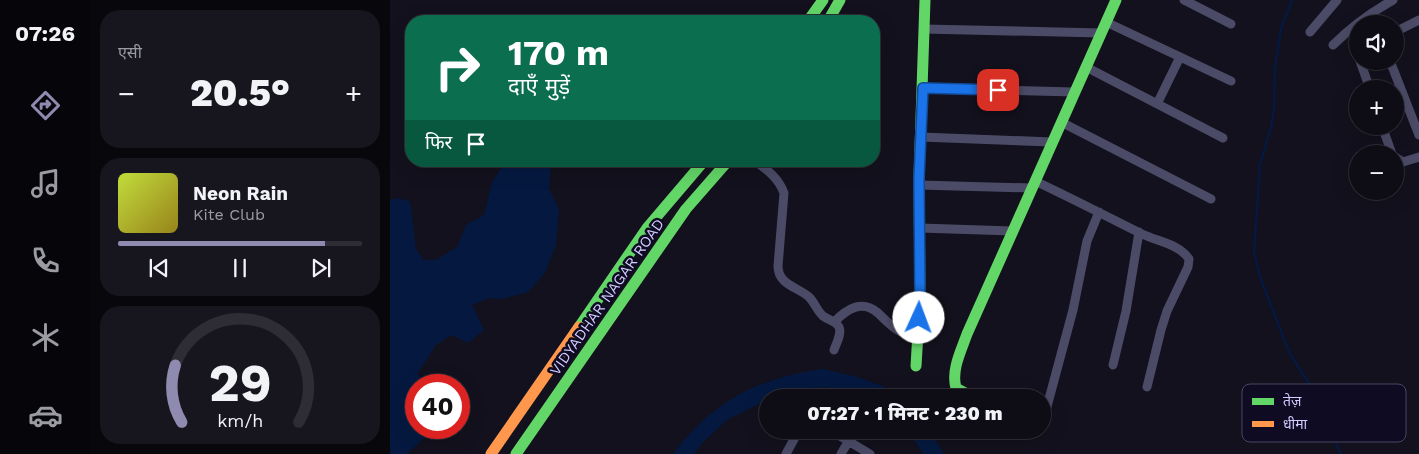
<!DOCTYPE html>
<html lang="hi">
<meta charset="utf-8">
<style>
body{margin:0;font-family:"Work Sans","Noto Sans Devanagari",sans-serif;background:#17161f;color:#f1f3f6;height:100vh;display:flex;flex-direction:column;font-size:19px;white-space:nowrap}
*{box-sizing:border-box;margin:0}
p{font-size:16px;color:#9b9ca1}
.icon{flex:none;width:28px;height:28px;fill:none;stroke:currentColor;stroke-width:2;stroke-linecap:round;stroke-linejoin:round}
.map{position:relative;flex:1;overflow:hidden}
.details{display:flex;flex-direction:column;gap:10px;padding:10px;background:#08070c;width:300px}
.details>*{flex:none}
.banner{position:absolute;left:15px;top:15px;width:475px;height:152px;border-radius:20px;box-shadow:0 5px 20px #0002,0 0 0 1px #2e2d35;background:#0b6e4f;color:#fff;overflow:hidden}
.buttons{position:absolute;left:959px;top:15px;display:grid;gap:10px}
.buttons a{display:grid;place-items:center;width:55px;height:55px;border-radius:50%;background:#0e0d16;box-shadow:0 5px 20px #0002,0 0 0 1px #2e2d35;font-size:25px}
.speed{position:absolute;left:15px;top:374px;display:flex;gap:10px;font-size:25px;font-weight:700;text-align:center}
.speed>*{display:grid;place-content:center;width:65px;height:65px;border-radius:50%;background:#0e0d16;box-shadow:0 5px 20px #0002,0 0 0 1px #2e2d35;line-height:1}
.speed .limit{border:8px solid #d22;background:#fff;color:#111}
.pin{position:absolute;display:grid;place-items:center;width:42px;height:42px;color:#fff;margin:-21px;border-radius:10px;box-shadow:0 2px 8px #0006}
.me{position:absolute;width:55px;margin:-28px;rotate:2deg;stroke-linejoin:round;filter:drop-shadow(0 0 4px #0008)}
.turn{display:flex;align-items:center;gap:18px;height:105px;padding:0 20px;font-size:22px}
.turn .icon{width:65px;height:65px;stroke-width:2.5}
.turn b{display:block;font-size:35px;line-height:42px}
.then{display:flex;align-items:center;height:48px;padding:0 20px;background:#0003;gap:10px;font-size:19px}
.big{font-size:38px;font-weight:800;line-height:1.1}
.details .tile{flex:1;display:flex;flex-direction:column;justify-content:center;gap:8px;min-width:0;padding:0 18px;border-radius:20px;background:#17161f}
.details .dial{align-items:center;gap:0}
.dial svg{height:130px;overflow:visible;fill:none;stroke:#2e2d35;stroke-width:7;stroke-linecap:round;text-anchor:middle}
.dial text{fill:#f1f3f6;stroke:none}
.song{display:flex;align-items:center;gap:15px}
.cover{width:60px;height:60px;border-radius:8px;background:linear-gradient(135deg,hsl(70 70% 55%),hsl(50 70% 35%))}
.played{height:5px;border-radius:2px;background:linear-gradient(90deg,#8f8bb0 85%,#2e2d35 85%)}
.keys{display:flex;justify-content:space-around;direction:ltr}
.heat{display:flex;justify-content:space-between;align-items:center;font-size:28px;direction:ltr}
.trip{position:absolute;left:369px;top:389px;width:292px;height:50px;border-radius:25px;background:#0e0d16;box-shadow:0 5px 20px #0002,0 0 0 1px #2e2d35;font-weight:800;line-height:50px;text-align:center}
main{display:flex;flex:1;min-height:0}
.tabs{display:flex;flex-direction:column;width:90px;justify-content:space-around;align-items:center;background:#060509;color:#9b9ca1}
.tabs .icon{width:35px;height:35px}
.tabs .active{color:#8f8bb0}
.tabs b{font-size:22px;color:#f1f3f6}
.map>svg:first-child{display:block}
</style>
<main>
<nav class="tabs">
<b>07:26</b>
<svg class="icon active" aria-label="directions" viewBox="0 0 24 24"><path d="M12 3l9 9-9 9-9-9zM9 14v-3h6M13 9l2 2-2 2"/></svg>
<svg class="icon" aria-label="music" viewBox="0 0 24 24"><path d="M9 18V5l10-2v13"/><circle cx="6" cy="18" r="3"/><circle cx="16" cy="16" r="3"/></svg>
<svg class="icon" aria-label="phone" viewBox="0 0 24 24"><path d="M5 4h4l2 5-3 2q2 4 5 5l2-3 5 2v4C11 20 4 13 5 4z"/></svg>
<svg class="icon" aria-label="climate" viewBox="0 0 24 24"><path d="M12 3v18M4 7l16 10M4 17L20 7"/></svg>
<svg class="icon" aria-label="car" viewBox="0 0 24 24"><path d="M5 17H2v-5l4-1 3-4h7l3 4 3 1v5h-3M9 17h6M6 11h13"/><circle cx="7" cy="17" r="2"/><circle cx="17" cy="17" r="2"/></svg>
</nav>
<section class="details">
<div class="tile"><p>एसी</p>
<div class="heat"><a>−</a><b class="big">20.5°</b><a>+</a></div>
</div>
<div class="tile">
<div class="song"><i class="cover"></i><div><b>Neon Rain</b><p>Kite Club</p></div></div>
<div class="played"></div>
<div class="keys"><svg class="icon" aria-label="previous" viewBox="0 0 24 24"><path d="M18 5L8 12l10 7zM5 5v14"/></svg><svg class="icon" aria-label="pause" viewBox="0 0 24 24"><path d="M8 5v14M16 5v14"/></svg><svg class="icon" aria-label="next" viewBox="0 0 24 24"><path d="M6 5l10 7-10 7zM19 5v14"/></svg></div>
</div>
<div class="tile dial"><svg viewBox="0 0 100 80">
<path d="M14 69A42 42 0 1 1 86 69"/>
<path d="M14 69A42 42 0 0 1 10 34" stroke="#8f8bb0"/>
<text x="50" y="56" font-size="32" font-weight="700">29</text>
<text x="50" y="72" font-size="11">km/h</text>
</svg></div>
</section>
<div class="map">
<svg width="1029" height="454" viewBox="0 0 1029 454">
<rect width="100%" height="100%" fill="#12111d"/>
<!-- water -->
<path fill="#051940" d="M116,161H161L159,189L169,209L166,245L155,273L138,292L112,299L99,298L82,305L94,330L78,343L61,335L46,345L28,373L33,385H26V428H44V429L17,454H0V200L6,198L20,201L26,249L34,260H46L67,247L76,225L94,215L102,182Z
M433,369L467,377L495,387L509,397H469L457,392L435,387L403,390L383,397L378,398L377,400L337,420L313,442L304,454H283C323,401 368,378 433,369Z
M518,430H539L554,454H533Z"/>
<g fill="none" stroke-linecap="round" stroke-linejoin="round">
<!-- stream -->
<path stroke="#051940" stroke-width="2.5" d="M902,0L891,29L885,67L884,108L881,127L870,165L864,252L870,277L899,352L918,382L951,454"/>
<!-- street -->
<path stroke="#4c4b67" stroke-width="9" d="M794,0L841,24
M716,22L841,81
M534,29L711,33
M920,32L947,0
M1005,32L1029,20
M943,45C962,26 980,13 1003,0
M970,61L980,89
M1000,61L1029,135
M696,67L833,138
M533,88L684,92
M767,104L790,57
M671,122L821,199
M992,126L1002,154
M531,137L662,142
M1005,157L1013,162L1029,157
M365,161C378,170 389,179 394,193L388,266C388,285 408,287 419,297C425,303 427,311 433,316C438,320 446,321 449,327C452,334 446,344 444,350
M645,181C681,198 716,216 752,234C769,242 789,244 799,259L798,267L777,311L771,330L757,387
M529,185L641,188
M530,228L622,231
M444,322C457,309 472,299 488,313C494,319 499,324 506,329C513,334 520,335 528,337
M723,365L736,311L749,232
M652,425L683,310L697,241L709,212
M440,430L480,454
M396,454L409,430
M451,454L458,442"/>
<!-- fast -->
<path stroke="#63d668" stroke-width="11" d="M418,21L433,0
M438,21L450,0
M189,327L257,228L314,161
M526,366L530,299L529,178L535,0
M579,395L566,388C561,370 571,351 577,334L726,0
M126,454L296,209L338,161"/>
<!-- slow -->
<path stroke="#ff974d" stroke-width="11" d="M101,454L189,327"/>
</g>
<g fill="none" stroke-linecap="round" stroke-linejoin="round">
<defs>
<path id="route" d="M529,318L530,299L529,178L533,88L608,90"/>
</defs>
<!-- route casing -->
<use href="#route" stroke="#114b97" stroke-width="12"/>
<!-- route -->
<use href="#route" stroke="#1a73e8" stroke-width="9"/>
</g>
<g text-anchor="middle" stroke-width="5" stroke-linejoin="round" paint-order="stroke">
<!-- street labels -->
<g font-size="15" fill="#d3cdff" stroke="#0f0b23">
<text transform="translate(217 297) rotate(-55)" y="5">VIDYADHAR NAGAR ROAD</text>
</g>
</g>
<!-- legend -->
<rect x="852" y="384" width="164" height="58" rx="8" fill="#0f0b23" stroke="#4a4565" stroke-width="1"/>
<rect x="862" y="398" width="22" height="7" fill="#63d668"/>
<rect x="862" y="421" width="22" height="6" fill="#ff974d"/>
<g font-size="14" fill="#d3cdff">
<text x="893" y="406">तेज़</text>
<text x="893" y="429">धीमा</text>
</g>
</svg>
<div class="buttons">
<a><svg class="icon" aria-label="sound" viewBox="0 0 24 24"><path d="M4 9h4l5-4v14l-5-4H4zM17 9q2 3 0 6"/></svg></a>
<a>+</a>
<a>−</a>
</div>
<div class="speed"><div class="limit">40</div></div>
<div class="pin" style="left:608px;top:90px;background:#d93025"><svg class="icon" aria-label="arrive" viewBox="0 0 24 24"><path d="M6 21V4h12l-3 4 3 4H6"/></svg></div>
<svg class="me" style="left:529px;top:318px" viewBox="-20 -20 40 40"><circle r="19" fill="#fff"/><path d="M0-13L10 11 0 6-10 11z" fill="#1a73e8"/></svg>
<div class="trip">07:27 · 1 मिनट · 230 m</div>
<div class="banner">
<div class="turn"><svg class="icon" aria-label="right" viewBox="0 0 24 24"><path d="M7 20v-9h11M14 6l5 5-5 5"/></svg><div><b>170 m</b>दाएँ मुड़ें</div></div>
<div class="then">फिर<svg class="icon" aria-label="arrive" viewBox="0 0 24 24"><path d="M6 21V4h12l-3 4 3 4H6"/></svg></div>
</div>
</div>
</main>
